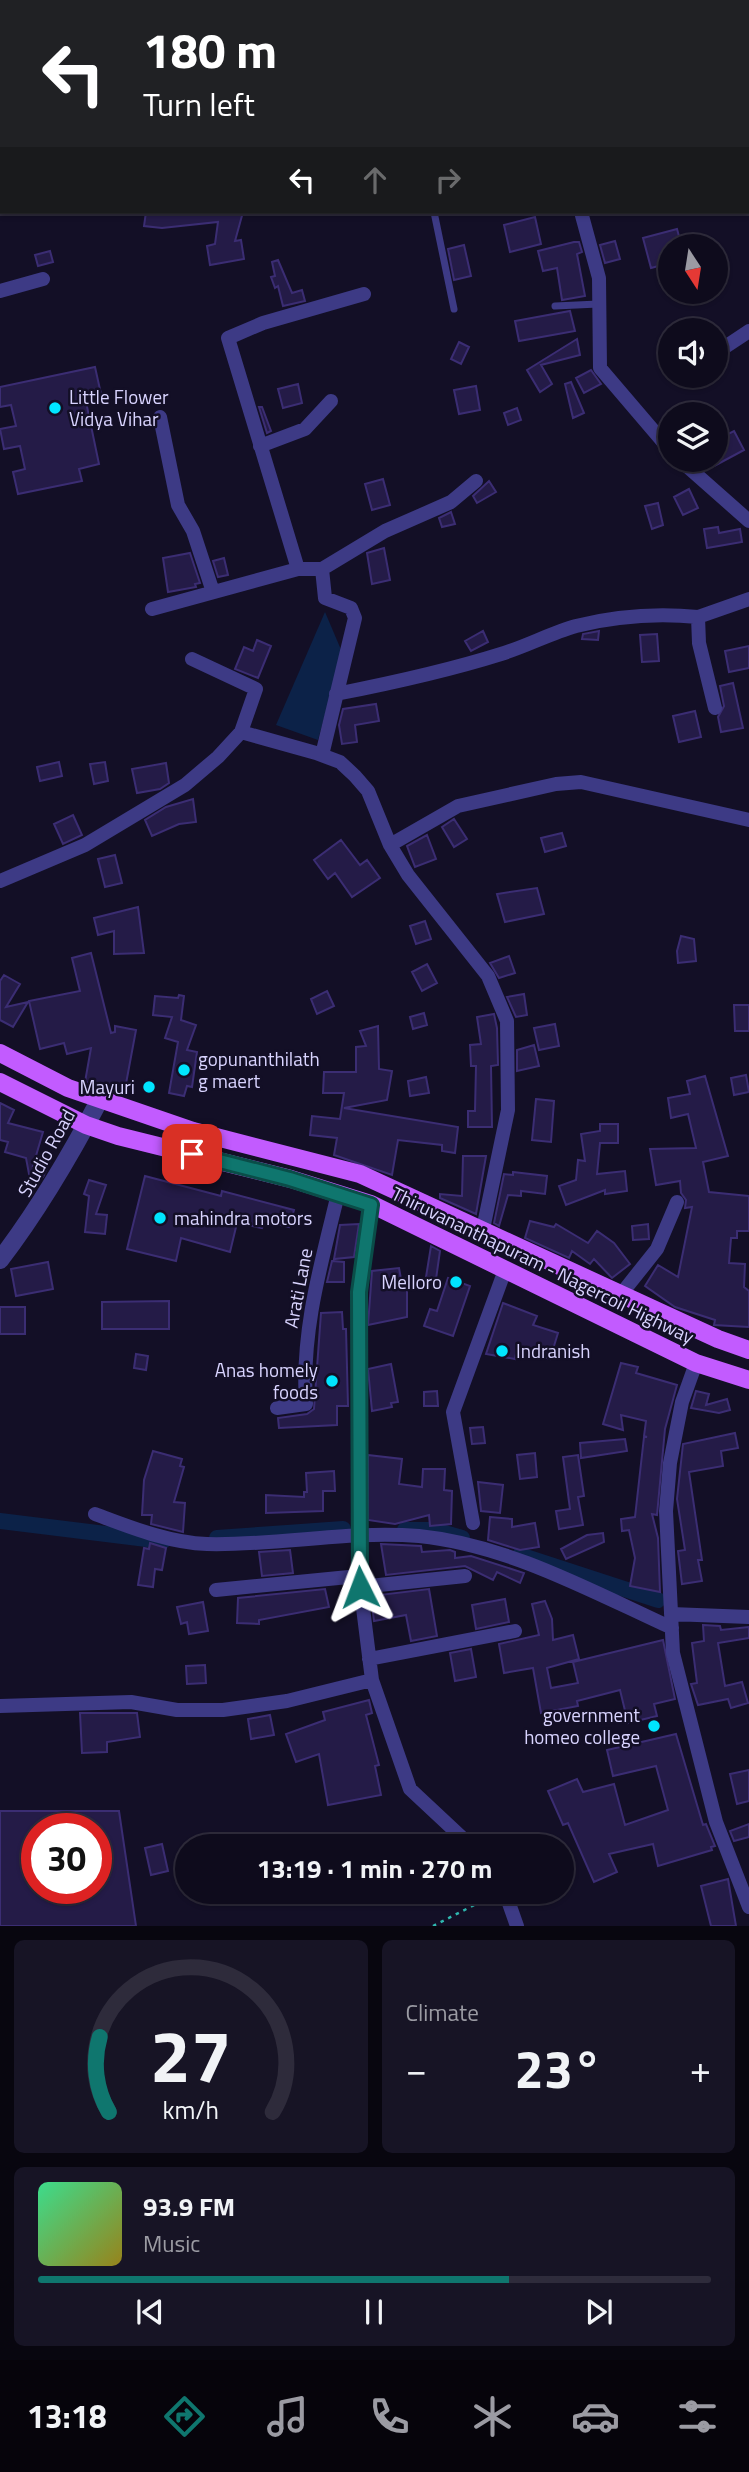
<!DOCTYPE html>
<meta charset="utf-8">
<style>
body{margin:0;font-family:"Titillium Web",sans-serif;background:#171425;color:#f1f3f6;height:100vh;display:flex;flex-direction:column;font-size:26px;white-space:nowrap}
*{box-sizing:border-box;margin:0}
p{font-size:23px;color:#9b9ba3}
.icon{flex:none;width:38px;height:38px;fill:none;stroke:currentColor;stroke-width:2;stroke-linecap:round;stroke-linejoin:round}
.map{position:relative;height:1926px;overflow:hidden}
.side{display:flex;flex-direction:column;gap:14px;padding:14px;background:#08060f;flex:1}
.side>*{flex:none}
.hud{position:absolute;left:0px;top:0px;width:749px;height:214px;box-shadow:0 2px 5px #0004,0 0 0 2px #2e2b3b;background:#202124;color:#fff;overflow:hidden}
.needle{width:46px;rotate:168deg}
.tools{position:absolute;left:658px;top:234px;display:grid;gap:14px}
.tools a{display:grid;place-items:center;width:70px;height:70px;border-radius:50%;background:#0e0b1c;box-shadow:0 2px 5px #0004,0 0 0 2px #2e2b3b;font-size:35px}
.speed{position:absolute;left:21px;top:1813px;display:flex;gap:14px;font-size:35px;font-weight:700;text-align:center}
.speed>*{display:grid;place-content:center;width:91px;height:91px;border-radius:50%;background:#0e0b1c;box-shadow:0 2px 5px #0004,0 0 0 2px #2e2b3b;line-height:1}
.speed .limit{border:10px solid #d22;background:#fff;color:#111}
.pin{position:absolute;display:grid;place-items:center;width:60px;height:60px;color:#fff;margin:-30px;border-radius:14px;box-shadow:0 4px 10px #0006}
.me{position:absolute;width:77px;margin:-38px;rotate:357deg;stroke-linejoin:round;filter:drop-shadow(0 0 5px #0008)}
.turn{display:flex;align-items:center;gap:24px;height:147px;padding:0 28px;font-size:32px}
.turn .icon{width:91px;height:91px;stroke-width:2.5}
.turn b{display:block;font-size:49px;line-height:60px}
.lanes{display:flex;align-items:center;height:66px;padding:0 28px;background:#0003;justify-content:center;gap:35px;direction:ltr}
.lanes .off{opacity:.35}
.big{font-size:52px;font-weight:700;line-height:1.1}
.side .tile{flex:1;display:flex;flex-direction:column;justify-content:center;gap:10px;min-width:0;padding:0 24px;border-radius:10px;background:#171425}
.side .dial{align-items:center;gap:0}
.dial svg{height:182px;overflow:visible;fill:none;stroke:#2e2b3b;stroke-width:7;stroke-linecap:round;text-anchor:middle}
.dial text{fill:#f1f3f6;stroke:none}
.song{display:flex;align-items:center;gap:21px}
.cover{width:84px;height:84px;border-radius:10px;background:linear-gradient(135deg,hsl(150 70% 55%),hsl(50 70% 35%))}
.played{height:7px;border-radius:4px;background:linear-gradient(90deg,#0f766e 70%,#2e2b3b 70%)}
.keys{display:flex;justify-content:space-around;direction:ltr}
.heat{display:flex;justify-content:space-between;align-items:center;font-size:38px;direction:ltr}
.side .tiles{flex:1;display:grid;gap:14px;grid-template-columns:1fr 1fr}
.tile:last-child{grid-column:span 2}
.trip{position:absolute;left:175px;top:1834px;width:399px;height:70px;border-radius:35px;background:#0e0b1c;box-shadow:0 2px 5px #0004,0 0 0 2px #2e2b3b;font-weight:700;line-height:70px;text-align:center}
.menu{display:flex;height:112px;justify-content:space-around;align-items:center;background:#06040b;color:#9b9ba3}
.menu .icon{width:49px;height:49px}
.menu .on{color:#0f766e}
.menu b{font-size:32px;color:#f1f3f6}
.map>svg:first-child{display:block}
</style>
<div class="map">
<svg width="749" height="1926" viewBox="0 0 749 1926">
<rect width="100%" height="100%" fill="#130f26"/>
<!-- water -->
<path fill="#0c2248" d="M325,612L342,652L318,740L276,725Z"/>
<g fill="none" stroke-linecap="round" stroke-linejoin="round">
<!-- canal -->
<path stroke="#0c2248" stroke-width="16" d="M0,1521L163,1541
M405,1530H434L462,1538
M217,1538L343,1529
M520,1555L658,1600"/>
</g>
<!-- building -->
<path fill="#241b47" stroke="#3b2d73" stroke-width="2" fill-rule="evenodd" d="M146,212H243L235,241L241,240L244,259L210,265L207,246L215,244L218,222L162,228L144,226Z
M535,217L541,244L510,252L504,225Z
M677,229L682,247H670V263L651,268L643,238Z
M615,241L620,259L605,263L600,245Z
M574,242H579L582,252L577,254L585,296L562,300L557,268L543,271L538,251Z
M464,245L471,276L454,280L448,249Z
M50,251L53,262L38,266L35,255Z
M278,260L292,293L302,290L305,301L283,306L278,286L275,288L271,277L275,276L272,262Z
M570,311L575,331L519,341L515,321Z
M577,339L580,355L541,365L552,384L540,392L527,370Z
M459,342L469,347L461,364L451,359Z
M95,367L101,394L85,397L99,464L79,469L82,481L18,494L13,472L25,469L20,446L4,449L0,429L16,426L11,405L0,407V387Z
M591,370L601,384L584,393L576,378Z
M571,382L584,413L573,418L565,384Z
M298,384L302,403L283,408L278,389Z
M476,386L480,410L459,414L454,390Z
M259,407H262L271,431L267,433Z
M517,408L521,420L508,425L504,413Z
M734,431L744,450L716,465V440Z
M383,479L390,505L372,510L365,484Z
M489,481L496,492L477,503L473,496Z
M689,489L698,508L683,515L674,497Z
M658,503L663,525L652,529L645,506Z
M451,512L455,524L442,527L439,518Z
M718,527L719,533L740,529L742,542L707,548L704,529Z
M384,548L390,580L372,584L367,553Z
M190,553L200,583L195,584L196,587L168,592L163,558Z
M224,558L228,575L218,577L213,561Z
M483,631L488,642L471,651L465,641Z
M599,631L598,640L582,639L583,634Z
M657,634L659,661L642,662L640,635Z
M257,640L271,646L258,678L235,669L244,647L253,651Z
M749,646V668L729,672L725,651Z
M733,683L743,728L721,732L718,717L724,706L720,686Z
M376,704L379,721L355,725L357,742L342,744L339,725L343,709Z
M695,711L701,737L679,742L673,716Z
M59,762L62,776L40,781L37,767Z
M105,762L108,781L94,784L90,764Z
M166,763L169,783L160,789L137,793L132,769Z
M193,799L196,822L179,824L152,836L145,820L166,807Z
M73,815L82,835L63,844L54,824Z
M454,819L467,839L454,847L442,827Z
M562,833L566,846L545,852L541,838Z
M427,835L436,859L415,867L407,846Z
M341,840L360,865L367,860L380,878L352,897L335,873L328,879L314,860Z
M115,855L122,883L105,887L98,859Z
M537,888L544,914L505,922L497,894Z
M138,907L144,953L114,954V931L98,935L94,918Z
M425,921L431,939L416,944L410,926Z
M681,936L694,939L696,961L678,963L677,951Z
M91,953L111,1033L115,1032V1026L136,1030L125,1089L85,1082L91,1048L67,1054L64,1043L40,1049L29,1001L80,991L72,958Z
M509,956L515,973L499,978L490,963Z
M427,964L437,983L422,991L412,972Z
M4,975L20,984L6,1007L28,1002L13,1027L0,1020V981Z
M327,991L334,1006L317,1014L311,999Z
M524,994L527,1015L516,1017L507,997Z
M179,995L184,996L181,1020L196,1025L187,1050L197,1052L192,1087L187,1086L184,1096L169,1093L178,1042L165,1038L172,1017L153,1015L155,996L178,998Z
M734,1005H749V1031H735Z
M424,1013L427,1025L413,1029L410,1017Z
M494,1014L497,1028L498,1065L491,1066L492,1127H468V1111H475L476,1066H471L470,1045L481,1044L477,1017Z
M555,1024L559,1046L539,1050L534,1028Z
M378,1026L379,1069L392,1071L387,1100L344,1108L458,1127L455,1153L442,1151V1145L398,1140L392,1175L334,1155L337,1138L310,1135L312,1116L340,1119L344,1093H323L324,1072H356V1047L366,1046L360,1031Z
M534,1045L539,1066L517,1071V1050Z
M746,1075L749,1092L734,1095L731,1078Z
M705,1076L728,1156L703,1162L709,1192L749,1196V1231H737V1238H731L729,1263L745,1264L744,1287L749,1291V1327L714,1325L715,1320L675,1307L645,1286L658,1265L678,1277L692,1207L685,1208L686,1200L681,1193L680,1181L656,1185L650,1149L696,1148L688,1114L671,1118L668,1098L690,1094L687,1081Z
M426,1077L429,1093L410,1096L408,1081Z
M536,1099L554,1101L551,1142L532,1140Z
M0,1103L14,1110L8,1123L43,1132L33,1166L49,1163L43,1177L30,1179L26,1158L5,1152L8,1142L0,1140Z
M600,1124H618V1143H600L597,1174L625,1171L627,1191L605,1194V1190L566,1205L559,1186L576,1180L578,1160L585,1161L581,1134L600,1131Z
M463,1156H486L476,1214L440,1198V1194L462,1196Z
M513,1172L547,1176L545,1194L521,1191V1196L508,1195L499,1226L494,1223L504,1174L513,1175Z
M145,1176L221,1196L222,1191L294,1210L289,1227L264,1221L262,1228L237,1223L230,1252L181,1238L176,1261L127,1249Z
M89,1180L106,1185L96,1214L107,1215L105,1234L85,1232L89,1196L84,1194Z
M530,1221L554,1227L556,1224L588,1243L597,1231L614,1243L630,1264L612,1278L594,1259L590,1264L572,1251L569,1258L525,1238Z
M359,1224L354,1257L334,1259L340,1225Z
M648,1224L649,1239L633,1240L632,1226Z
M431,1246L440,1251L436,1279L426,1277Z
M332,1261L344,1262V1282H327Z
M48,1262L53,1289L16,1296L11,1269Z
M399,1268L401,1279L407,1278V1317L368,1325L372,1271Z
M448,1278L470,1286L453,1336L424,1326L430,1309L437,1311Z
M169,1301V1329H102V1302Z
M503,1303L537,1316L533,1325L558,1333L550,1359L517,1348L515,1359L486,1354Z
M0,1307H25V1334H0Z
M342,1312L343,1329H346L348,1406H337V1425L279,1428L278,1418L307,1414L314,1409L321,1313Z
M136,1354L148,1356L146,1370L134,1368Z
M621,1363L638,1367L636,1373L677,1385L665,1429L657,1515L652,1514L658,1538L660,1592L630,1586L635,1558L629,1530L622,1531L621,1519L635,1517L644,1437H647L644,1436L646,1421L621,1415L623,1430L603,1424Z
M391,1364L398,1402L391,1403L392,1407L372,1411L368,1369Z
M437,1391L438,1406H424V1392Z
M696,1391L709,1394L706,1405L727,1399L730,1410L719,1413L691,1408Z
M483,1427L485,1443L472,1444L470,1428Z
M735,1433L738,1448L721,1451L723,1466L689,1472L702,1560H698L702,1581L682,1584L678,1551L685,1550L677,1499L683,1444Z
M625,1439L627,1451L581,1458L580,1443Z
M153,1451L182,1459L180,1466L184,1467L174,1502L185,1503L183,1532L151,1524L152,1515H142L144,1480Z
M535,1453L537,1477L520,1479L517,1455Z
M368,1455L402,1459L399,1484L422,1487L423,1469H445L444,1490L452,1491L451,1524L430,1526L429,1515L395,1524L368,1520Z
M578,1455L584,1496L578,1497L583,1525L559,1529L556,1511L570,1509L563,1457Z
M334,1471L335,1491H323V1511L266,1513V1495L304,1497V1492H307L306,1473Z
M478,1482L503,1485L500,1513L481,1511Z
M490,1517L512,1519V1527L535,1523L539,1547L520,1550L488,1540Z
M603,1533L604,1542L566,1559L561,1549L587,1535Z
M150,1543L166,1548L162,1570L155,1569L153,1587L138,1585L144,1548L149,1549Z
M381,1544L421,1546L422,1552L450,1550L455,1552V1558L471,1556L524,1573L520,1583L497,1572L493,1580L465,1566L386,1575Z
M290,1550L293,1573L262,1576L259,1552Z
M325,1589L329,1607L259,1620V1624L237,1623L238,1598Z
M429,1589L437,1636L411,1641L406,1615L374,1621L371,1596Z
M505,1599L509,1622L476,1629L472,1605Z
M545,1601L552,1619L553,1640L573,1635L579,1659L547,1668L551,1688L578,1683L573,1662L663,1640L675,1699L654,1704L657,1716L628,1723L620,1690L577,1701L578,1706L541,1713L533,1668L504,1673L499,1644L539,1635L532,1604Z
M203,1602L208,1631L189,1634L187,1622L181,1624L177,1607Z
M703,1625L720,1626L721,1630L749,1627V1638L718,1643L725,1686L742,1682L748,1703L731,1708L728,1699L698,1705L691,1684L697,1683L692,1643L704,1641Z
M471,1649L476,1677L455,1681L450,1653Z
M205,1665L206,1683L187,1684L186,1666Z
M369,1700L372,1713L366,1715L379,1765L375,1766L381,1795L328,1805L319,1754L296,1762L286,1734L325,1720L323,1712Z
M80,1713H137L140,1737L107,1742V1752L82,1753Z
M270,1715L274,1735L251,1739L248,1719Z
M676,1734L703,1825L706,1824L715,1846L711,1847L712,1850L658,1866L653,1844L609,1854L617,1872L594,1882L568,1823L563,1825L548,1791L577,1779L583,1792L614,1784L625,1825L668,1810L656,1766L613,1776L607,1750Z
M749,1770V1801L737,1804L730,1774Z
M0,1811H119L136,1926H0ZM37,1829H96V1888H37Z
M749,1824V1837L734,1841L730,1831Z
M162,1844L168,1871L151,1875L145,1848Z
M728,1879L736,1926H711L701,1886Z"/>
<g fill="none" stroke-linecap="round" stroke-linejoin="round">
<!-- path -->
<path stroke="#2fb8b0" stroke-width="2.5" stroke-dasharray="3.5 5" stroke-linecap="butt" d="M433,1926L490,1897"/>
<!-- service -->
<path stroke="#3d3a85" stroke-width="7" d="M424,0L425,2
M434,212L454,309
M555,306L598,304"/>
<!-- minor -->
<path stroke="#3d3a85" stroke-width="14" d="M286,0V2
M496,0L497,2
M395,2L403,0
M0,32H2
M581,212L599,278L600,368L670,450
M0,291L43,279
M722,349L749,331
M160,417L178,505L193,531L213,592
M260,446L305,429L331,401
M680,460L749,521
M298,569L228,338L263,323L364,294
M322,569L385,531L451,502L476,481
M152,609L298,569H322L325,598L351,608L355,618L322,755
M698,617L749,599
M336,694C392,683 447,671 501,654C527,646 551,633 576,626C616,616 657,613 698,617L699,643L715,708
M241,732L316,753L340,762L355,776L368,791L390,845L408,875L488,976L507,1021L508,1110L483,1229
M390,845L458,806L556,784L581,782L749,820
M0,881L85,845L185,785L218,757L241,732L256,689L192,659
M371,1204L359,1292L358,1536L359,1576L372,1680L410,1789L471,1846
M622,1293L657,1249L677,1202
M696,1363L682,1402L670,1463L666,1511L673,1653L716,1822L749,1907
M277,1408L306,1404C301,1332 321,1264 338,1194
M95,1514C130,1527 169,1543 207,1544C277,1546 348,1530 419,1536C508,1545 591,1591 672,1628
M473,1523L453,1412L505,1270
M360,1587L465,1576
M216,1590L359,1576
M671,1614L749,1617
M369,1659L515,1631
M0,1706L131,1702L177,1710H223L287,1701L372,1680
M505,1892L517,1926"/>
<!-- tertiary -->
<path stroke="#3d3a85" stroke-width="18" d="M0,1260C39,1209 70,1156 100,1099"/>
<!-- primary -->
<path stroke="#c25bff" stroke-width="18" d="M0,1053L68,1088L193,1131L360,1174L718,1339L749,1350
M0,1082L86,1125L118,1136L291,1179L371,1204L696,1363L749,1380"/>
</g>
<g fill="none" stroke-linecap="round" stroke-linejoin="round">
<defs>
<path id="route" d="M192,1154L290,1179L371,1205L359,1292L360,1587"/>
</defs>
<!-- route casing -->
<use href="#route" stroke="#0a4d48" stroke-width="18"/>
<!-- route -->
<use href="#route" stroke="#0f766e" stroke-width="12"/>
</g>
<!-- markers -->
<g fill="#00e5ff" stroke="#130f26" stroke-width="2.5">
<circle cx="55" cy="408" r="7"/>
<circle cx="184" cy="1070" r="7"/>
<circle cx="149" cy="1087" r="7"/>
<circle cx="160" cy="1218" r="7"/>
<circle cx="456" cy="1282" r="7"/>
<circle cx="502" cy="1351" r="7"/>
<circle cx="332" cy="1381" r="7"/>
<circle cx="654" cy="1726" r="7"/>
</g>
<g text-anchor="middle" stroke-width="5" stroke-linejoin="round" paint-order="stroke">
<!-- poi labels -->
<g font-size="19" fill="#d9d4ff" stroke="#130f26" text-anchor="start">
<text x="69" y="404">Little Flower<tspan x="69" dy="22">Vidya Vihar</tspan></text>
<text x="198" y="1066">gopunanthilath<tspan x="198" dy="22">g maert</tspan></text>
<text x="135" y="1094" text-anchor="end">Mayuri</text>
<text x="174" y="1225">mahindra motors</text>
<text x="442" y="1289" text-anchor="end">Melloro</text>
<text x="516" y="1358">Indranish</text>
<text x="318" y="1377" text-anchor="end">Anas homely<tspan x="318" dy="22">foods</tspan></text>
<text x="640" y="1722" text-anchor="end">government<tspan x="640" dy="22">homeo college</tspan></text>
</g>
<!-- street labels -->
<g font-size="19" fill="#d9d4ff" stroke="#130f26">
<text transform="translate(46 1153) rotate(-61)" y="7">Studio Road</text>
<text transform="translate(543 1265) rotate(26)" y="7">Thiruvananthapuram - Nagercoil Highway</text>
<text transform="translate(298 1288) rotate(-79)" y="7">Arati Lane</text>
</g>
</g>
</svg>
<div class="tools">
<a><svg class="needle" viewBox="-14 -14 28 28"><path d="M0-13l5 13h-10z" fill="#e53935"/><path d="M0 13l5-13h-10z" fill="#9b9ba3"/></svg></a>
<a><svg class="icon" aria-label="sound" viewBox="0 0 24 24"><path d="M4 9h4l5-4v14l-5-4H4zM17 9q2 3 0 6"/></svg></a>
<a><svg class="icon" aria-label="layers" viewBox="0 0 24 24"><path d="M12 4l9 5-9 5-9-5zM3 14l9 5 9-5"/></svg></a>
</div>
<div class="speed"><div class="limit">30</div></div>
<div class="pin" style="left:192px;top:1154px;background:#d93025"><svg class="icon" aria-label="arrive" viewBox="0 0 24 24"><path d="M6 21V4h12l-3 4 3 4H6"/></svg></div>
<svg class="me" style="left:360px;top:1587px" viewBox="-20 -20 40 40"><path d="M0-17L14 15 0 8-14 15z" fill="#0f766e" stroke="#fff" stroke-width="4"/></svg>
<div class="trip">13:19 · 1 min · 270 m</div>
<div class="hud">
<div class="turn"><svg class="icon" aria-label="left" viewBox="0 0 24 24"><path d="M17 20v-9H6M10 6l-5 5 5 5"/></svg><div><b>180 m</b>Turn left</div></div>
<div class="lanes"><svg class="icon" aria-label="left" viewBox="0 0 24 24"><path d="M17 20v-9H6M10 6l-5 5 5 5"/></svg><svg class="icon off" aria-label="ahead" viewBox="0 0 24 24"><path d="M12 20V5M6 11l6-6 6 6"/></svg><svg class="icon off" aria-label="right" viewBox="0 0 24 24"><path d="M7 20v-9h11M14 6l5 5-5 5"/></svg></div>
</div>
</div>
<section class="side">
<div class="tiles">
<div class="tile dial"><svg viewBox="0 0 100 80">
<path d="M14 69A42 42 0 1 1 86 69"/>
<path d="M14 69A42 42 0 0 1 10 36" stroke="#0f766e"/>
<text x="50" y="56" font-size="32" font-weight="700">27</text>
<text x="50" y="72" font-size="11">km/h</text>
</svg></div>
<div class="tile"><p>Climate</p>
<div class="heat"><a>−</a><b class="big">23°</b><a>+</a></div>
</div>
<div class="tile">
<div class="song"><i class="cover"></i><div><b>93.9 FM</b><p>Music</p></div></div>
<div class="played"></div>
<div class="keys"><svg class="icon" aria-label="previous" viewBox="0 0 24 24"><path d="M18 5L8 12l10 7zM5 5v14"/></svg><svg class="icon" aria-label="pause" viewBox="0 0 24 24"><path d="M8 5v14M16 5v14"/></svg><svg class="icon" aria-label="next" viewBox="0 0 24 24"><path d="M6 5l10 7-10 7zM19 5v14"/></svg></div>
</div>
</div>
</section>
<nav class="menu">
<b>13:18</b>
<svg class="icon on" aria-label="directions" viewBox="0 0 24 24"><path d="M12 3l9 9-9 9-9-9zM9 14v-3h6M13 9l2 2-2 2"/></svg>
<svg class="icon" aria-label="music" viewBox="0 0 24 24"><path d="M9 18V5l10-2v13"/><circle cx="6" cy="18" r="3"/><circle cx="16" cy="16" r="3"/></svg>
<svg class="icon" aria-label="phone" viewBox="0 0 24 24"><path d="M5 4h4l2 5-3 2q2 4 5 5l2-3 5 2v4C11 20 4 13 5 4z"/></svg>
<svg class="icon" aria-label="climate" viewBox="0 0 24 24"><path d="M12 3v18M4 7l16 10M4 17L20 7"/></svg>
<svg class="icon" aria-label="car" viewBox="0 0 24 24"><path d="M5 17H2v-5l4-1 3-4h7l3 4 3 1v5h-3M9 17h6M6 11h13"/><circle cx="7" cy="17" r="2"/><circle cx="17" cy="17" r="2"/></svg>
<svg class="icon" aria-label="filters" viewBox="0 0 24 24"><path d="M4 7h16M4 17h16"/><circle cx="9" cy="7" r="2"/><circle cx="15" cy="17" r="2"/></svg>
</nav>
